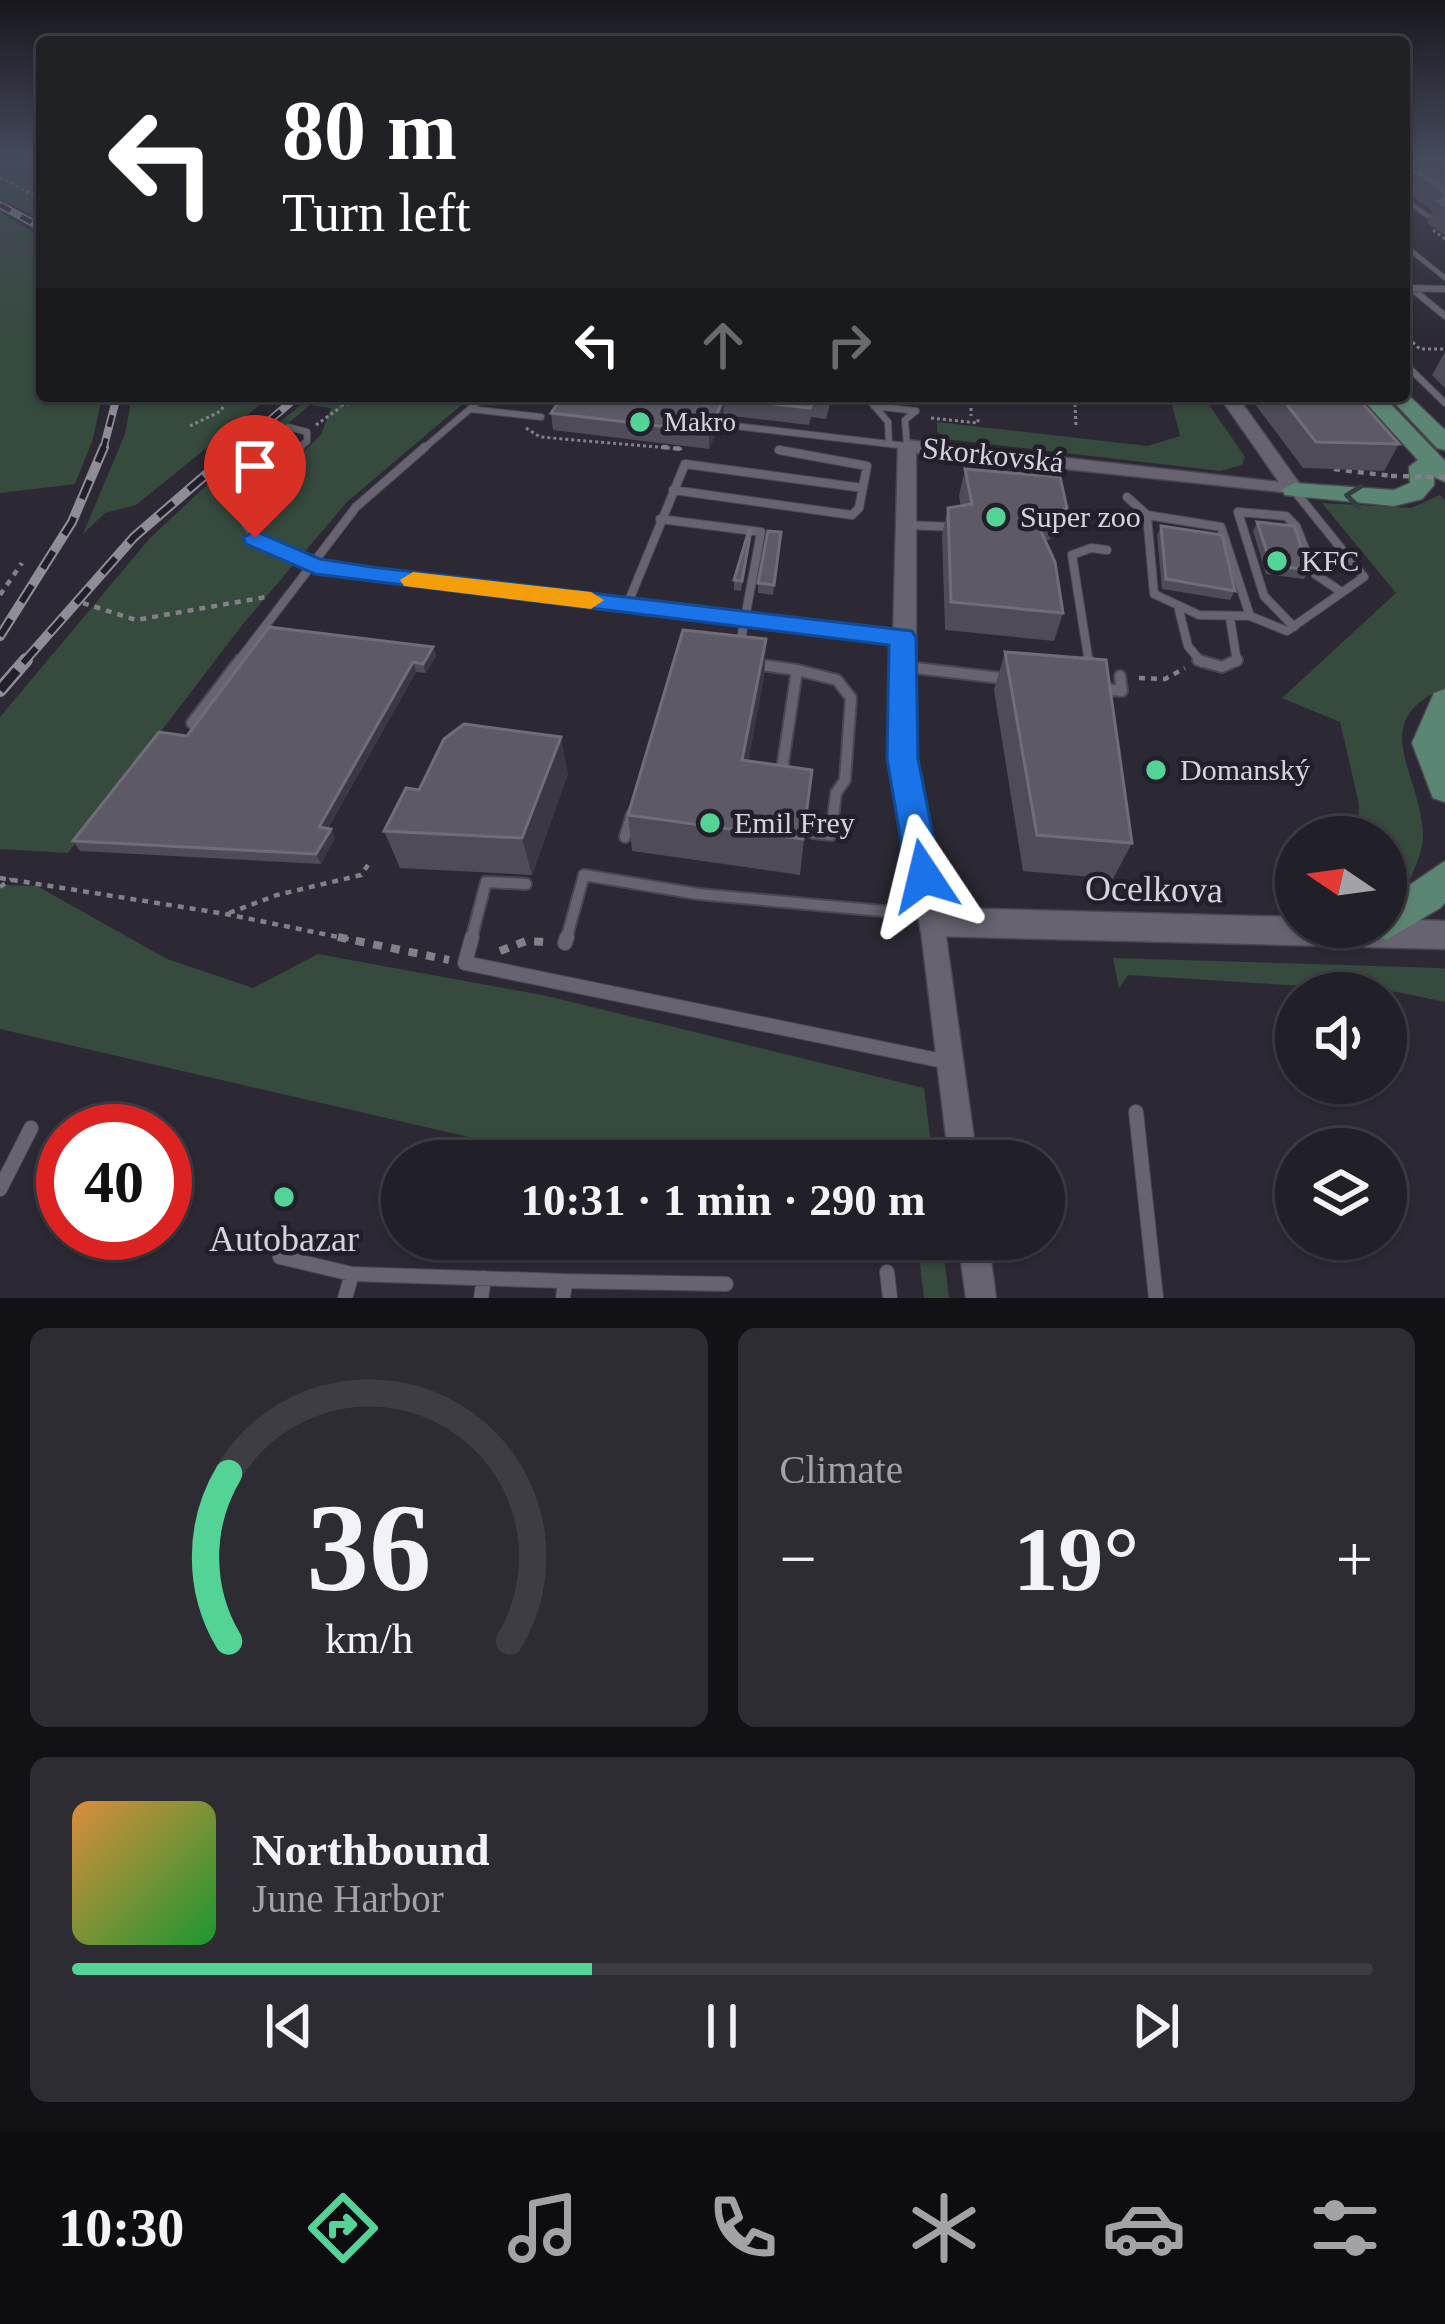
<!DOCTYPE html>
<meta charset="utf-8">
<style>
body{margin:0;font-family:Georgia,serif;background:#2d2c33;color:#f1f3f6;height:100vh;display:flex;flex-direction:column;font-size:45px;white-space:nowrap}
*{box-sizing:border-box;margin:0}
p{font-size:39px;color:#a2a2a7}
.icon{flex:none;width:66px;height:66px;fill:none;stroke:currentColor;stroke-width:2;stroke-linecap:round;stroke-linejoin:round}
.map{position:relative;height:1298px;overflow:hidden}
.sheet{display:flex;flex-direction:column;gap:30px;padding:30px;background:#121115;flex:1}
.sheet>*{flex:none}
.top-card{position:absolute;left:36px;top:36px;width:1374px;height:366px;border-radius:12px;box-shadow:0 3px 9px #0004,0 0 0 3px #3e3d44;background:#202124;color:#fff;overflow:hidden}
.needle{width:78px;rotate:283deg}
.tools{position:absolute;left:1275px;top:816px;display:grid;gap:24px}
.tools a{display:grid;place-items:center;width:132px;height:132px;border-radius:50%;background:#211f27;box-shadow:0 3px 9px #0004,0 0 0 3px #3e3d44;font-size:60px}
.speed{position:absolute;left:36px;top:1104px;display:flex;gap:24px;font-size:60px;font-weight:700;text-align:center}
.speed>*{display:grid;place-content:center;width:156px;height:156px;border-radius:50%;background:#211f27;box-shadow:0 3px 9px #0004,0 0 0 3px #3e3d44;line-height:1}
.speed .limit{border:18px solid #d22;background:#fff;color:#111}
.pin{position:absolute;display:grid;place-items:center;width:102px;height:102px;color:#fff;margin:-123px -51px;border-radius:50% 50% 50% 0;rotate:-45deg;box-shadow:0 0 12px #0007}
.pin .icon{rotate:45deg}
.me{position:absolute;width:132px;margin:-66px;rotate:350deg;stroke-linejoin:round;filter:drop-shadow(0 0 9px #0008)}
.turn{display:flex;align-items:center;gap:42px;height:252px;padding:0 48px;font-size:54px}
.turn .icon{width:156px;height:156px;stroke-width:2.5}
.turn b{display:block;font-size:84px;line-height:102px}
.lanes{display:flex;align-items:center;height:114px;padding:0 48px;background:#0003;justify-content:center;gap:60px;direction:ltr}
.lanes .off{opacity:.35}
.big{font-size:90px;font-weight:700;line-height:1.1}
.sheet .card{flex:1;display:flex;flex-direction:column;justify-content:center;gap:18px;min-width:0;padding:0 42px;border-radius:18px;background:#2d2c33}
.sheet .dial{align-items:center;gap:0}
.dial svg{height:312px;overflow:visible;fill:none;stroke:#3e3d44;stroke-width:7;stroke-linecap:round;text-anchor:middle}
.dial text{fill:#f1f3f6;stroke:none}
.song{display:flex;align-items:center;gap:36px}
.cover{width:144px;height:144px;border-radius:18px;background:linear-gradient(135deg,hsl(30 70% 55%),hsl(130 70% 35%))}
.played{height:12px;border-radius:6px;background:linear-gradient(90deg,#54d396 40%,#3e3d44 40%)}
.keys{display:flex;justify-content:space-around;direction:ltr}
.heat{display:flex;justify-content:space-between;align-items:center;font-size:66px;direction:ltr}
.sheet .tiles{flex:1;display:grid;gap:30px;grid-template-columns:1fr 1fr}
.card:last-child{grid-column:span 2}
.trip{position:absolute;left:381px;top:1140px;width:684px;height:120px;border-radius:60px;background:#211f27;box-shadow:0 3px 9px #0004,0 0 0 3px #3e3d44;font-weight:700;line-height:120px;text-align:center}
.tab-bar{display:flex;height:192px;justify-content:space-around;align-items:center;background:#0d0c10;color:#a2a2a7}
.tab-bar .icon{width:84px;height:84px}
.tab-bar .selected{color:#54d396}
.tab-bar b{font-size:54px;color:#f1f3f6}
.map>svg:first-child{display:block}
</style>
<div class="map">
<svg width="1445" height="1298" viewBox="0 0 1445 1298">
<rect width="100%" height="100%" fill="#2c2934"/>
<!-- green -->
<path fill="#364a3e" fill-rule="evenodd" d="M0,158H42V219L0,199Z
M0,212L42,238V396H102L93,439L75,484L0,493Z
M132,396H271L136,505L105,513L83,534L125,434Z
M312,396H472L347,502L243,624L68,853L0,849V717L150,538L240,454ZM310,405L331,408L321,435L269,484L225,476Z
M1170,396H1203L1245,457L1242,465L1220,471L945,439L937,431V422L1148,446L1180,436Z
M1440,495L1445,500V688C1366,721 1420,771 1423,833C1424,848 1416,864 1411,878L1386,888V837H1358L1359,804L1340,722L1282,698L1396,593L1322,503L1411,508Z
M0,885L37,886L167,959L253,988L318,954L547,996L924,1088L933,1161H573L0,1029Z
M1113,958L1440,968L1445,969V1002L1397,992L1128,975L1119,988Z
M845,1239H942L949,1298H924L917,1241Z"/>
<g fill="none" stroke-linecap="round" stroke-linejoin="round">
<defs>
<path id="service-far4" d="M1404,199L1428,216
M1404,245L1445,278
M1404,282L1409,286"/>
<path id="service-far3" d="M1405,283L1445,316
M1404,363L1445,403
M866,396L888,422L889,444
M874,406L916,411
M470,409L541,417
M735,426L907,446L905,420L916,411
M288,427L307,432V441L297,450
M422,450L485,396"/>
<path id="service-far2" d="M300,447L251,492L245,523L255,538L315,566L903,637
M673,490L852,515L859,508L867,466L779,450
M1127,497L1147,515L1221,527L1250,616L1287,631L1364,577L1294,490
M1147,515L1154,594L1199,615L1250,616
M660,519L761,532L740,645
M906,525L954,527
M628,603L685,464L863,488
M1179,610L1188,646L1202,663
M1230,618L1237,662L1232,663
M1294,627L1264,596L1238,512L1286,516L1296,526L1315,574L1340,591
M237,663L356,507L425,447
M1089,663L1072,555L1091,548L1107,550"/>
<path id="service-far1" d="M1088,660L1089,665
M1198,660L1222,667L1237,660
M754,664L797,670L781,776
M907,667L1009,679
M797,670L837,680L851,698L845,780L836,793L831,835L813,833
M1098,688L1122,691L1120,676
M192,723L240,660
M625,837L632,814
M471,940L486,882L526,884
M566,940L584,875L698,894L926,915"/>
<path id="service" d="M472,937L465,963L943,1061
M565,943L567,937
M1136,1112L1156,1298
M0,1189L31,1128
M280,1257L352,1274L345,1298
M887,1272L890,1298
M352,1274L565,1281L563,1298
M565,1281L726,1284
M481,1298L484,1278"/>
<path id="minor" d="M932,911L940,915L944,922L977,1161H949L920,922L924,915Z
M958,1239H988L996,1298H966Z"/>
<path id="tertiary" d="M1219,396H1237L1304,490L1301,494L916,453V759L945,908L1296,917V927H1386V919L1445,921V949L932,936L921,932L890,759L898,446L907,440L1279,482Z"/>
<path id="primary" d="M1404,391L1445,430V450L1437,448L1388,396H1404Z
M1360,396H1383L1445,461V482L1434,477V485L1422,499L1394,506L1285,495L1282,490L1294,483L1394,490L1410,483L1409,467L1418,460Z
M1445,689V802L1433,798L1412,743L1434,693Z
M1445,861V903L1440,908L1386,940L1372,934L1369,927H1386V901Z"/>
</defs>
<!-- service-far4 casing -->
<use href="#service-far4" stroke="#4b4751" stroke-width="6"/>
<!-- service-far3 casing -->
<use href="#service-far3" stroke="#4b4751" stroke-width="8"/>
<!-- service-far2 casing -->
<use href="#service-far2" stroke="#4b4751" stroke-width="10"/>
<!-- service-far1 casing -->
<use href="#service-far1" stroke="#4b4751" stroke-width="14"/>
<!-- service casing -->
<use href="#service" stroke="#4b4751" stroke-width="16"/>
<!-- minor casing -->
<use href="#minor" stroke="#4b4751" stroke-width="3"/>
<!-- tertiary casing -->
<use href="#tertiary" stroke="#4b4751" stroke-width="3"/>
<!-- primary casing -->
<use href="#primary" stroke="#4b4751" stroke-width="3"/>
<!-- path-far2 -->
<path stroke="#83808a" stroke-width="3" stroke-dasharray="3 3" stroke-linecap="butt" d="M0,177L42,200
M1433,230L1445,239
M1404,334L1420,349H1445
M312,396L343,405L381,396
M424,396L458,399
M971,396V416
M1050,396V402
M1075,404L1076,427
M931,418L978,423V417
M316,425L341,407
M190,426L221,411L225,402L237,396
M526,428L540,437L682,449"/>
<!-- path-far1 -->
<path stroke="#83808a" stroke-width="4.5" stroke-dasharray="6 6" stroke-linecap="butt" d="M662,447L682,449
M1334,469L1391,476
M0,595L22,563
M83,603L136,620L266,597
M1139,678L1165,679L1185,668
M0,878L226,914L353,940
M0,887L12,879
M229,913L277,895L361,875L368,865"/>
<!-- path -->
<path stroke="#83808a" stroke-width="8" stroke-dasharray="9 9" stroke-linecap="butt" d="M338,937L449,960
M500,951L526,941L546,942"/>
<!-- service-far4 -->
<use href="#service-far4" stroke="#676370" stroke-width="4.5"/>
<!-- service-far3 -->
<use href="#service-far3" stroke="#676370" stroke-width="6"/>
<!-- service-far2 -->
<use href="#service-far2" stroke="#676370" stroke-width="8"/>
<!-- service-far1 -->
<use href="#service-far1" stroke="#676370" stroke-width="10"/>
<!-- service -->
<use href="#service" stroke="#676370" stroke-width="14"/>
<!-- minor -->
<use href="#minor" fill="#676370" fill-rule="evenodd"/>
<!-- tertiary -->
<use href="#tertiary" fill="#676370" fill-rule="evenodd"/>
<!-- primary -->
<use href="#primary" fill="#5b8674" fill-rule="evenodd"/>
<defs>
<path id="rail-far2" d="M0,205L42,228
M103,450L117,396
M235,450L298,396"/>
<path id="rail-far1" d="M0,636L72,522L104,447
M23,663L134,537L238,447"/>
<path id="rail" d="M0,690L26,660"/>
</defs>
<!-- rail-far2 casing -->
<use href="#rail-far2" stroke="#8f8d96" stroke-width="8"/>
<!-- rail-far1 casing -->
<use href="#rail-far1" stroke="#8f8d96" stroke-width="10"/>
<!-- rail casing -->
<use href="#rail" stroke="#8f8d96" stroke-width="14"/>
<!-- rail-far2 -->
<use href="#rail-far2" stroke="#231f2a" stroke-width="4.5" stroke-dasharray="12" stroke-linecap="butt"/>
<!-- rail-far1 -->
<use href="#rail-far1" stroke="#231f2a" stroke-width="6" stroke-dasharray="20" stroke-linecap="butt"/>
<!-- rail -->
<use href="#rail" stroke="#231f2a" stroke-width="9" stroke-dasharray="26" stroke-linecap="butt"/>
<defs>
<path id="service-bridge" d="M1404,288L1445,289"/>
</defs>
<!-- service-bridge casing -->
<use href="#service-bridge" stroke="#4b4751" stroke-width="8" stroke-linecap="butt"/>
<!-- path-bridge -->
<path stroke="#83808a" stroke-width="4.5" stroke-dasharray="6 6" stroke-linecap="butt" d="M1391,476L1445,477"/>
<!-- service-bridge -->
<use href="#service-bridge" stroke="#676370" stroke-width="6"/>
</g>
<!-- wall -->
<path fill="#4f4b57" d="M1404,158H1445V235L1427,223L1433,211L1407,193H1404Z
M1445,352V388L1432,375Z
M537,396H832L826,419L811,417L809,425L724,415L709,449L553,430L551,413L561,399Z
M1249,396H1356L1399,444L1384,471L1303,468Z
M288,447L261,472L241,468L233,450Z
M965,469L1067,508L1058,535L1049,540H1045L1063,613L1054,641L945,630L942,535L948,508L961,506L959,496Z
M1257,522L1309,570L1304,579L1266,574L1253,531Z
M1161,526L1235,591L1230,600L1162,589L1157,535Z
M751,530L741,591L734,590V580Z
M780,542L773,595L758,593V583Z
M766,639L764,677L748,761L812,770L800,875L632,851L628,815Z
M433,647L436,656L426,673L416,672L328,828L331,829L335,838L321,864L80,851L73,841Z
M1005,652L1132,843L1113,879L1023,871L994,690Z
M568,774L532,875L400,868L384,831L419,790Z"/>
<!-- shaded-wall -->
<path fill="#3b3743" d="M1417,172L1407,193H1404V187L1410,173Z
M724,398V415L709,449V432Z
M282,429L288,447L261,472L254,454Z
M1067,508L1058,535L1049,540L1058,512Z
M766,639L764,677L742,798V760Z
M433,647L436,656L426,673L423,664Z
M413,662L416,672L323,836L319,827Z
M561,737L568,774L532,875L522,838Z
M331,829L335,838L321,864L316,854Z"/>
<!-- building -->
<path fill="#5d5a65" stroke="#706d78" stroke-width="3" d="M1404,158H1445V206L1438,201L1445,198L1443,190L1417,172L1410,173L1407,180H1404Z
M563,396H829L827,402L813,400L810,408L724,398L709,432L551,413Z
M1280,396H1356L1399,444L1316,442Z
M265,425L282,429L254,454L233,450Z
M965,469L1060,477L1067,508L1058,512L1031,510L1055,562L1063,613L951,602L948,508L972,504Z
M1257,522L1294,526L1309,570L1271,565Z
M1161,526L1222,535L1235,591L1166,579Z
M749,530H751L742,581L734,580Z
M768,531L781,532L774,585L758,583Z
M269,627L433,647L423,664L413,662L319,827L331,829L316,854L73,841L159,732L187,736Z
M683,630L766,639L742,760L812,770L803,839L628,815Z
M1005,652L1106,660L1132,843L1037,835Z
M464,724L561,737L522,838L384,831L406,788L419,790L444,739Z"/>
<!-- one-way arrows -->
<defs><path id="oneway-chevron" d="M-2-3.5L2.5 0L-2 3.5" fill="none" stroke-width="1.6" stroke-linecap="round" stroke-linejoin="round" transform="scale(3)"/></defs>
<use stroke="#343e40" href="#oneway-chevron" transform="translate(1354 496) rotate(-174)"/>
<!-- sky -->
<linearGradient id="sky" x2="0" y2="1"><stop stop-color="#18171d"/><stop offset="0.46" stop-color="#45495c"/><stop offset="1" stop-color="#45495c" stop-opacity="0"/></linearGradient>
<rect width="1445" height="340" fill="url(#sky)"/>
<!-- route -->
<path fill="#1a73e8" stroke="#114b97" stroke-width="3" d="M255,531L320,559L372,567L912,631L916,638L918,759L941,876L936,887L924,891L912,887L907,876L887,759L889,645L315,574L246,544L243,538Z"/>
<!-- slow -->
<path fill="#f59e0b" d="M413,572L591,592L604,600L591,609L404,586L400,580Z"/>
<!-- markers -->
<g fill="#54d396" stroke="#231f2a" stroke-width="4.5">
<circle cx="640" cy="422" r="12"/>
<circle cx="996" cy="517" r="12"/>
<circle cx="1277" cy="561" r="12"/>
<circle cx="1156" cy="770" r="12"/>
<circle cx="710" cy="823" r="12"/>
<circle cx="284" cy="1197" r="12"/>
</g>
<g text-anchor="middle" stroke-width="9" stroke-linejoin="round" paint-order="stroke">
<!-- far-poi labels -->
<g font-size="27" fill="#d5d3db" stroke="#231f2a" text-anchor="start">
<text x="664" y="431">Makro</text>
</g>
<!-- street labels -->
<g font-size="30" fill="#d5d3db" stroke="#231f2a">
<text transform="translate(993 455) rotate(6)" y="10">Skorkovská</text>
</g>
<!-- poi labels -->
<g font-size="30" fill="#d5d3db" stroke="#231f2a" text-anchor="start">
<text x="1020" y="527">Super zoo</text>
<text x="1301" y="571">KFC</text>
<text x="1180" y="780">Domanský</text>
<text x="734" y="833">Emil Frey</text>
</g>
<!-- near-street labels -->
<g font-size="36" fill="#d5d3db" stroke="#231f2a">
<text transform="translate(1154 888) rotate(1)" y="13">Ocelkova</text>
</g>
<!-- near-poi labels -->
<g font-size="36" fill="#d5d3db" stroke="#231f2a">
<text x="284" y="1251">Autobazar</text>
</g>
</g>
</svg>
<div class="tools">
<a><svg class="needle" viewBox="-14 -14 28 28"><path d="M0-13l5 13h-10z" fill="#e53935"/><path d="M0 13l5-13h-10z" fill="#a2a2a7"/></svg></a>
<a><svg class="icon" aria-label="sound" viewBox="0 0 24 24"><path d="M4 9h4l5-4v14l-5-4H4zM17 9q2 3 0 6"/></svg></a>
<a><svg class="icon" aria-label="layers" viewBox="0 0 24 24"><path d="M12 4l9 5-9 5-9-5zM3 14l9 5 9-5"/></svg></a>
</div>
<div class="speed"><div class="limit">40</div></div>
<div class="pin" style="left:255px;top:538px;background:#d93025"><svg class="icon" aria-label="arrive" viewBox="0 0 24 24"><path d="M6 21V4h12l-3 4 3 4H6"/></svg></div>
<svg class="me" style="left:924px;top:876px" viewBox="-20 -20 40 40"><path d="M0-17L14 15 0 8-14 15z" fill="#1a73e8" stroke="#fff" stroke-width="4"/></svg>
<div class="trip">10:31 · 1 min · 290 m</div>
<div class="top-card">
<div class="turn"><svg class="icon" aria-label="left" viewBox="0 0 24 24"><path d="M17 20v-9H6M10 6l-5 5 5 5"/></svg><div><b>80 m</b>Turn left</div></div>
<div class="lanes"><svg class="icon" aria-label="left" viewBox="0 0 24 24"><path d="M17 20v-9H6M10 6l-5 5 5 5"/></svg><svg class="icon off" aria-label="ahead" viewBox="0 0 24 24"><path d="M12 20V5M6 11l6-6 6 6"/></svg><svg class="icon off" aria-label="right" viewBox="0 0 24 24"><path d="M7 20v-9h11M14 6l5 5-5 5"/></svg></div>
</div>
</div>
<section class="sheet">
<div class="tiles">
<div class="card dial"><svg viewBox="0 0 100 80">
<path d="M14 69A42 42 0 1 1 86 69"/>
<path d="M14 69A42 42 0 0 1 14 26" stroke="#54d396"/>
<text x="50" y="56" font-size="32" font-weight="700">36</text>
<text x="50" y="72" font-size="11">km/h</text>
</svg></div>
<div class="card"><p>Climate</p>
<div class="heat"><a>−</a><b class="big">19°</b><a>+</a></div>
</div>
<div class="card">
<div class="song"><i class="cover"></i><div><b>Northbound</b><p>June Harbor</p></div></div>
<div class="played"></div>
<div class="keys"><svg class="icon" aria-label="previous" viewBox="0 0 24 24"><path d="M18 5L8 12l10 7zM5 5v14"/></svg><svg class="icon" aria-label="pause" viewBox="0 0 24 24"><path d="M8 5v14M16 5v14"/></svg><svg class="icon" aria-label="next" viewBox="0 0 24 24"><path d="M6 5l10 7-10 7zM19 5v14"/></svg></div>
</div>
</div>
</section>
<nav class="tab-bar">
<b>10:30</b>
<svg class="icon selected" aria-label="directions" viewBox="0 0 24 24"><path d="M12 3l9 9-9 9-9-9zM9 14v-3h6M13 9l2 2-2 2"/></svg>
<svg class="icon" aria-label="music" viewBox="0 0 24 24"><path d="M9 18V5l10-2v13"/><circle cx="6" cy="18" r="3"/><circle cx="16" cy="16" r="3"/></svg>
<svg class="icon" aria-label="phone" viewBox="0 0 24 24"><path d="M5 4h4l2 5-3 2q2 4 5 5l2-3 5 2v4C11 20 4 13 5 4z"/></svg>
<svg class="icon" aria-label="climate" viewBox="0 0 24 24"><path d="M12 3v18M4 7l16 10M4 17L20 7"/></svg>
<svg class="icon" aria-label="car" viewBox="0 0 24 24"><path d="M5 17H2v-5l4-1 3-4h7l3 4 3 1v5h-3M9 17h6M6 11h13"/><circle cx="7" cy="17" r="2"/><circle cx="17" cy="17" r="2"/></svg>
<svg class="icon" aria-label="filters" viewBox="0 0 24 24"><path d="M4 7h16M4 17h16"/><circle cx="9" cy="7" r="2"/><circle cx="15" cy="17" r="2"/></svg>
</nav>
